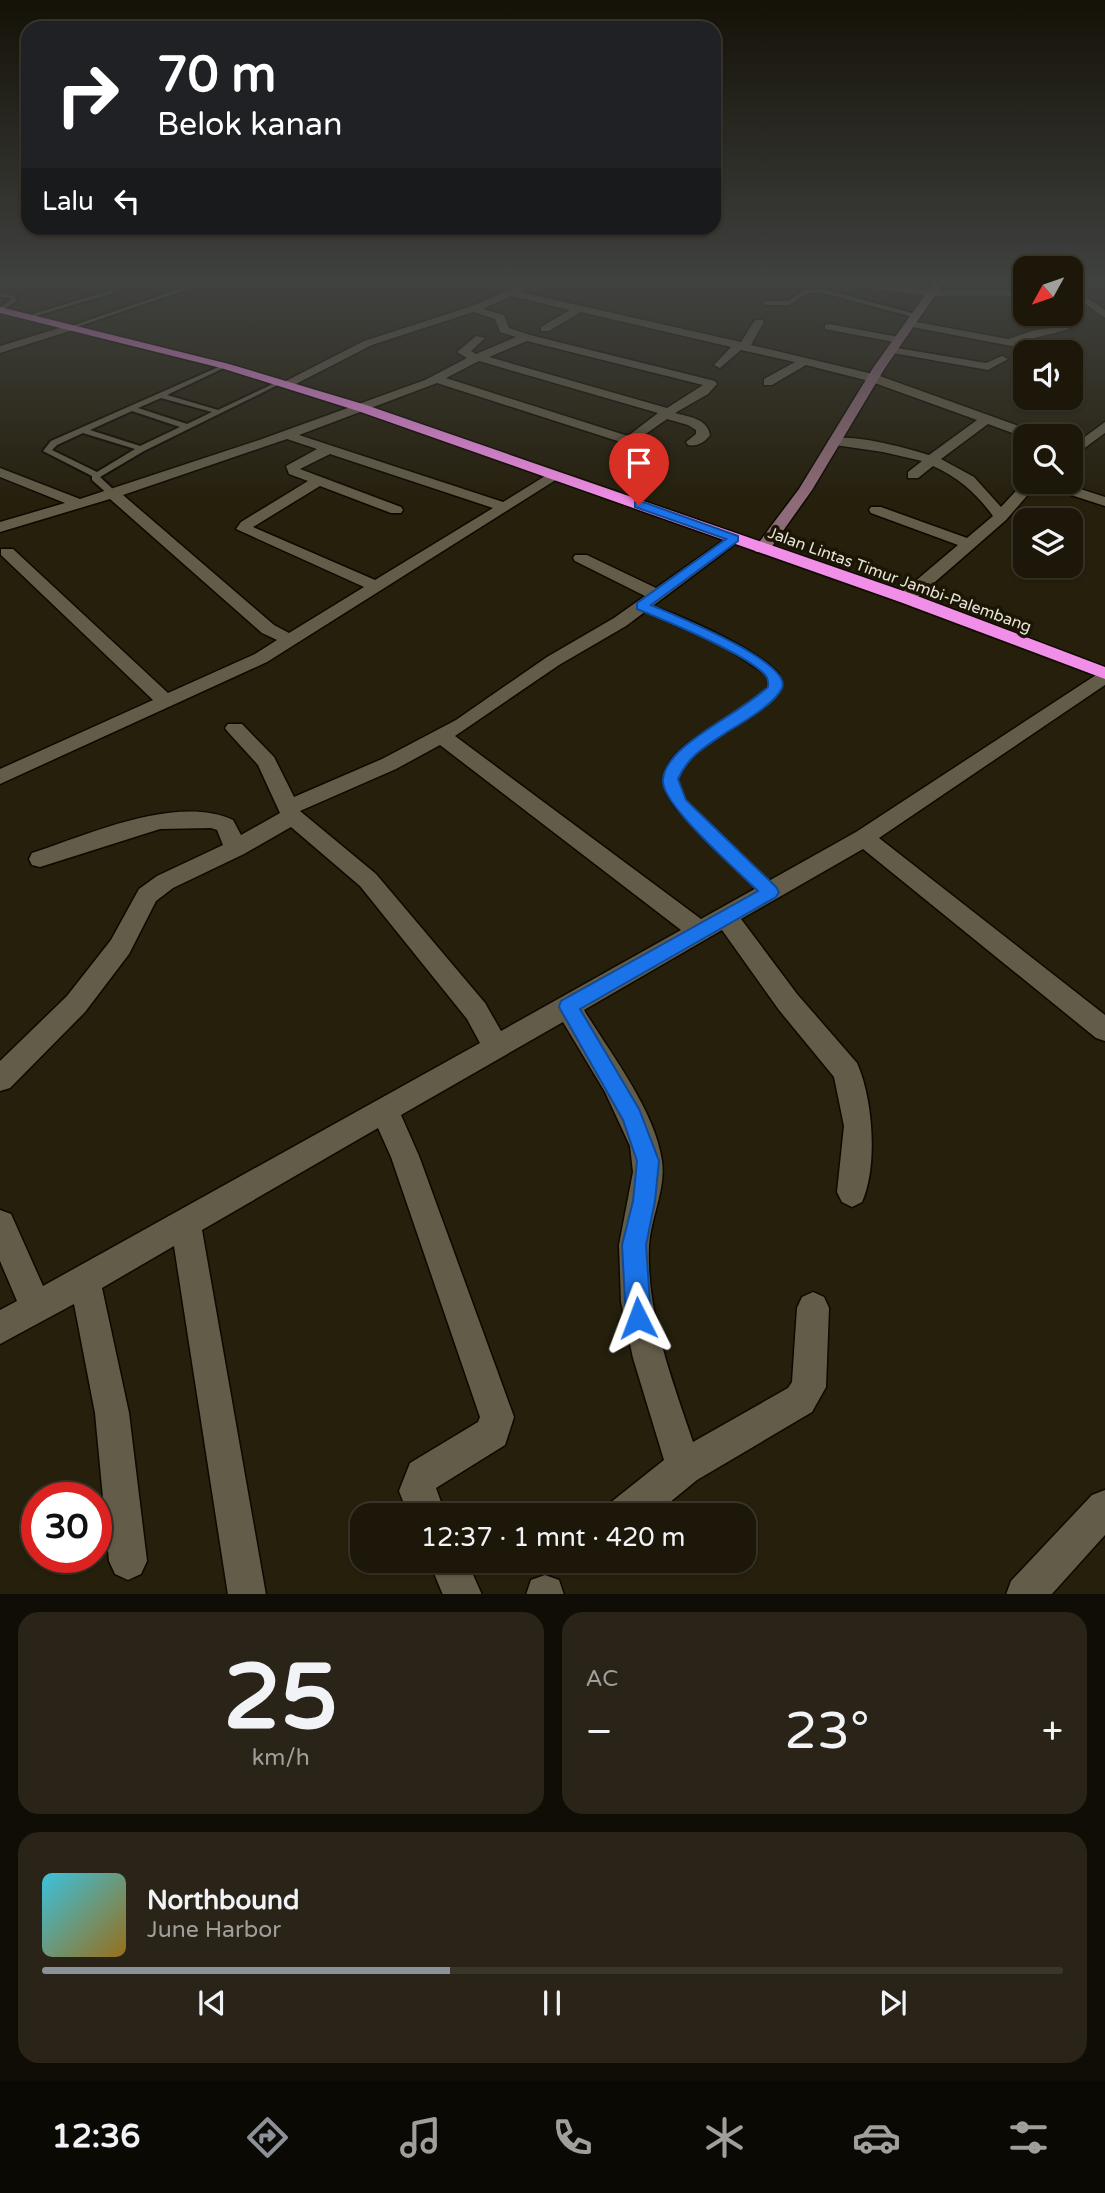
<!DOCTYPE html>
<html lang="id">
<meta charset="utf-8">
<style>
body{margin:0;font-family:"Varela Round",sans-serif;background:#292417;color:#f1f3f6;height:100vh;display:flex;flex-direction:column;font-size:26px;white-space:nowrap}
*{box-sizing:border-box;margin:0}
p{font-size:23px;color:#a09f9c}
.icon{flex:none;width:38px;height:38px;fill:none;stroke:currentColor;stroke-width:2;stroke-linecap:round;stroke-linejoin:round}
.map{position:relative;height:1594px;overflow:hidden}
.details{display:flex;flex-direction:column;gap:18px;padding:18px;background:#0f0d05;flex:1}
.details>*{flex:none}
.top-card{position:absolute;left:21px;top:21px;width:700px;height:214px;border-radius:21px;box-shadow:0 2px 5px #0004,0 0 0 2px #3a362a;background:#202124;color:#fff;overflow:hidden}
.needle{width:46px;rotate:230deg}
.tools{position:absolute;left:1013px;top:256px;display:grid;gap:14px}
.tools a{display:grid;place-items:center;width:70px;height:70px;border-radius:14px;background:#1c1709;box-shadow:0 2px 5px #0004,0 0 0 2px #3a362a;font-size:35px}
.speed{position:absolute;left:21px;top:1482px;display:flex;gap:14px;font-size:35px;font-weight:700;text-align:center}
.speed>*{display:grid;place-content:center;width:91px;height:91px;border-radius:50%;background:#1c1709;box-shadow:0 2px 5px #0004,0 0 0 2px #3a362a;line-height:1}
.speed .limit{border:10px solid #d22;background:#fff;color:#111}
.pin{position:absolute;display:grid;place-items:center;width:60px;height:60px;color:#fff;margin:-72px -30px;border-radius:50% 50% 50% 0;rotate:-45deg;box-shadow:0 0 7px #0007}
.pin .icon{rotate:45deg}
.me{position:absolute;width:77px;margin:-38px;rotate:357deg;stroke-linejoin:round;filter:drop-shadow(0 0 5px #0008)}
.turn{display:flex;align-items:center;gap:24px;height:147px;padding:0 21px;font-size:32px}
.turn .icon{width:91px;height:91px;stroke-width:2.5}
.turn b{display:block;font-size:49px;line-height:60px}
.then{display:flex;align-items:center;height:66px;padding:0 21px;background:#0003;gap:14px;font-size:26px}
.big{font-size:52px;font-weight:600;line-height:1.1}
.details .card{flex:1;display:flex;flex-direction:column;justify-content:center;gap:10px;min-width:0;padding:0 24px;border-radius:21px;background:#292417}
.details .dial{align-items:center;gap:0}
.dial b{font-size:91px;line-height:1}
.song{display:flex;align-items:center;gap:21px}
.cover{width:84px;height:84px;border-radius:10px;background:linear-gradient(135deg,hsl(190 70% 55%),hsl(40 70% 35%))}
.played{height:7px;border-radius:4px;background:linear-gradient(90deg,#8c9099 40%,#3a362a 40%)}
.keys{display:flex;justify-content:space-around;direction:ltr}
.heat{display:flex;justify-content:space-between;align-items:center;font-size:38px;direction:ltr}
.details .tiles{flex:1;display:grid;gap:18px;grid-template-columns:1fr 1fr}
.card:last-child{grid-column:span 2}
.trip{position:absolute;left:350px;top:1503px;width:406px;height:70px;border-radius:21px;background:#1c1709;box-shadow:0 2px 5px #0004,0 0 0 2px #3a362a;font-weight:600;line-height:70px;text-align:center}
.dock{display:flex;height:112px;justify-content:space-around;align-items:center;background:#0b0904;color:#a09f9c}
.dock .icon{width:49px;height:49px}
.dock .on{color:#8c9099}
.dock b{font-size:32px;color:#f1f3f6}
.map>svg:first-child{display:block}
</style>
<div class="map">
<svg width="1105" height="1595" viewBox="0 0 1105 1595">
<rect width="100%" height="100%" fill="#251f0c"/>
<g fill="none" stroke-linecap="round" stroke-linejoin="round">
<defs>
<path id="lane" d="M158,281H166L191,288L71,329L66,328L182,288Z
M823,289L919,315L920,316L917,318L823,293H808L789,305H766L763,303L766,301H788L805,290Z
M111,290L113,293L29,318L24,317Z
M0,293L15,296L17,301L0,311V307L11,300L10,298L0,297Z
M223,365L228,366L167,395L218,410L279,381L284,382L144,451L100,477L116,492V496H110L92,480V476L43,451L51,441ZM161,398L212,412L187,424L138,408ZM132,411L180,427L140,446L90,430ZM83,433L135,449L97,472L52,450L57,445Z
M641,603C678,614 753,647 778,674L780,688L779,690C771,698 763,707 754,713C733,728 690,746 679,770C673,781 678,791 684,801L775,888L777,892L775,896H765L676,807C670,798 663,788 664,777C670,744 725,724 750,706C757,700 763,693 769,687L768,675L724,646L638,608L636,606Z"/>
<path id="street" d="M531,281H543L520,292L741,342L755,320H763L764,322L751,345L877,375L1038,433L1039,436L1026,438L988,424L941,459L974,477L1001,507L1026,480L1056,481L1105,497V506L1037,484L1006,520L912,602H900L898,598L900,594L958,545L871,513L869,510L871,507H881L967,538L993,516C977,494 958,477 933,466L918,478H908V472L922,461L883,452L835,445L828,441C842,430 911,449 929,455L977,420L869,381L806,365L772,385H764V379L795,362L741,350L720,368L714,365L731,347L581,312L549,331H541V327L570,310L511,296L483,309L504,315L509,328L530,335L715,381L717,384L708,394L675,413C689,417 707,418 710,435C705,442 697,447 688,445L686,442L696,434V430L688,425L667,419L630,445L437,383L299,435L503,502L550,473H560L562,476L267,662L0,784V769L153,700L1,555V549H13L168,693L255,654L277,640L262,633L110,499L0,532V522L65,503L0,477V468L80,499L262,439L425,380L467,358L457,352L476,336L485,338L471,351L476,354L516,337L500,332L495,319L473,312L372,345L290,387L280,384L364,341L469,307ZM527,341L703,385L667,408L489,357ZM479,361L658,413L628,436L446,378ZM287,439L317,449L286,466L289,474L308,481L241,522L236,529L364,587L289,633L274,625L123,495ZM330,454L493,508L375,580L253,527L320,486L391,513H401L403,510L401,507L300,469Z
M865,283L930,290H1026V296H933L862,288L860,286Z
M1071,286L1105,310V318L1071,294Z
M911,321L1008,339L1035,330L1065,326L1070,329L1022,341L1067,352H1043L907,326V322Z
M829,324L899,337L904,340L899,343L825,329V325Z
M69,325L74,328L73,330L0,353V346Z
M891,347L986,363L1002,356L1008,359L988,370L887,352V348Z
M1105,422V433L1071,458V447Z
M734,533L739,535L742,538L739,541L626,626L559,665L455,736L701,919L856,832L1099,673L1105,671V685L879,838L1105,1015V1041L1096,1038L863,849L741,919L797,994L857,1063C873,1099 878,1166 862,1202L852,1207L842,1202L837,1192L844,1126L834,1077L779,1010L722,930L584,1010C610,1053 655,1110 662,1161C666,1189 651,1217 649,1245C646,1313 672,1379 693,1442L788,1388L792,1382L797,1308L802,1297L813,1292L824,1297L829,1308L826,1387L812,1412L697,1480L653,1516H605L610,1503L664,1460L633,1358L621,1302L619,1245L633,1172L630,1146L605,1092L563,1022L401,1115L419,1156L514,1417L505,1445L436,1488L446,1516H409L399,1491L410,1463L478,1422L480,1417L391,1157L378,1128L202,1230L266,1595H228L174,1246L102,1288L129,1413L147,1561L141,1574L128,1580L115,1574L109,1561L95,1413L74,1304L0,1344V1310L17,1301L0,1261V1210L11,1214L43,1286L480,1043L467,1019L360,886L291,827L244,854L173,888L156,901L129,954L85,1012L10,1088L0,1091V1061L67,996L111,940L139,889L157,876L223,845L217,830L211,828L160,829L40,867L32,865L29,859L32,853C88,835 176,794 233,820L241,835L280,813L258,765L228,732L225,728L228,724H242L274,757L294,797L382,759L456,720L547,657L614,618L645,596L575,561L573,558L575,555H587L656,588ZM440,745L681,930L501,1031L485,1003L376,874L300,811L396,769Z
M1105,1490V1535L1051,1595H1006L1011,1581L1092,1495Z
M429,1561H467L482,1595H443Z
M545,1575L559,1580L564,1595H526L531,1580Z"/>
<path id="secondary" d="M935,281H945L885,368L812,490L768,552H756L754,549L799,489L873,368Z"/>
<path id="highway" d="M0,307L229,364L366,405L912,594L1105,667V679L900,602L358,411L221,368L0,313Z"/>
</defs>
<!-- lane casing -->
<use href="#lane" stroke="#0e0800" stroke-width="4"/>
<!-- street casing -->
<use href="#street" stroke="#0e0800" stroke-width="3"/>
<!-- secondary casing -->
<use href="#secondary" stroke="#0e0800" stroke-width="3"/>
<!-- highway casing -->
<use href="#highway" stroke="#0e0800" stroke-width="3"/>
<!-- lane -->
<use href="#lane" fill="#635c48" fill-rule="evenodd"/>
<!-- street -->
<use href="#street" fill="#635c48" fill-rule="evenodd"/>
<!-- secondary -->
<use href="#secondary" fill="#8e6b78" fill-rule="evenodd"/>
<!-- highway -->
<use href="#highway" fill="#f18ee7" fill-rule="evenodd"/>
</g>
<!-- sky -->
<linearGradient id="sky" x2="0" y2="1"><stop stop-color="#141107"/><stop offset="0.56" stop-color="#404240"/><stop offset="1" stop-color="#404240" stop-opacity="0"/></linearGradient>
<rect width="1105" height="504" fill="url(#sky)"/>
<!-- route -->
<path fill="#1a73e8" stroke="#114b97" stroke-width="2" d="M635,502H643L738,536V541L651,605C671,614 793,662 782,688C775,704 742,723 727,732C706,746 688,756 678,779L686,800L776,887L779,892L776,897L580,1009L639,1109L659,1161L655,1201L646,1245L651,1318L647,1326L638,1330L630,1326L626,1318L622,1245L633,1201L637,1161L623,1120L559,1007L561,1001L758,891C738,871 664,807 663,782C662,769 675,754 685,746C711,724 742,710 768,687C768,682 769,680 766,676C749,655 664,620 637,609V603L726,539L635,507Z"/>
<g text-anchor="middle" stroke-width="7" stroke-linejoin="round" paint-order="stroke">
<!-- far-street labels -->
<g font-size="16" fill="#e7e3d8" stroke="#1b1504">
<text transform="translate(900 579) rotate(20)" y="6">Jalan Lintas Timur Jambi-Palembang</text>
</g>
</g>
</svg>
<div class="tools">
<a><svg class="needle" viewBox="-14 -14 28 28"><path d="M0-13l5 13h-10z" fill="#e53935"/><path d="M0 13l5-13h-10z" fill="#a09f9c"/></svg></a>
<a><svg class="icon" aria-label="sound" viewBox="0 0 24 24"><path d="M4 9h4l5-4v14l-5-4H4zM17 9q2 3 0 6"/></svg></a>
<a><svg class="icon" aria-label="search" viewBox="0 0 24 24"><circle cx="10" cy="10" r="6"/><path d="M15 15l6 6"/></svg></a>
<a><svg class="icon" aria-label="layers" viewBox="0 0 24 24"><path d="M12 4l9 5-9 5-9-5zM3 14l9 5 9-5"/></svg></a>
</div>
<div class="speed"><div class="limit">30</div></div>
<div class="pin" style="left:639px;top:505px;background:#d93025"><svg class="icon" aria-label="arrive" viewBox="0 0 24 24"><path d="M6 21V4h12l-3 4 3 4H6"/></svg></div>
<svg class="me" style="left:638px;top:1318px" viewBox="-20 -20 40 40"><path d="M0-17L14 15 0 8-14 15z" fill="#1a73e8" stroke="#fff" stroke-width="4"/></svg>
<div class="trip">12:37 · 1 mnt · 420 m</div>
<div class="top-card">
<div class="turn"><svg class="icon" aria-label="right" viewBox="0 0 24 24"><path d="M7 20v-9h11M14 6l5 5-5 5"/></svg><div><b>70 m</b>Belok kanan</div></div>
<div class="then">Lalu<svg class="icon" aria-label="left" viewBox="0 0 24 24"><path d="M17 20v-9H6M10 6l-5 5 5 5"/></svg></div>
</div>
</div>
<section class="details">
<div class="tiles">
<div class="card dial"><b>25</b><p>km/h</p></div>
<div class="card"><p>AC</p>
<div class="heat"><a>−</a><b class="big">23°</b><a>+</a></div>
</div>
<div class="card">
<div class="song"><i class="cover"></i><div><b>Northbound</b><p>June Harbor</p></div></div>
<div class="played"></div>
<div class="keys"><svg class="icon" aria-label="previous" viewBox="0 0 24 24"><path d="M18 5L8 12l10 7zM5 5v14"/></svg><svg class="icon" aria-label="pause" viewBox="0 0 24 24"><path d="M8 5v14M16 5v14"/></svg><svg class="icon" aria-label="next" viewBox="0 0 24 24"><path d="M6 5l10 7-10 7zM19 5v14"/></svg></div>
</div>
</div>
</section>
<nav class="dock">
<b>12:36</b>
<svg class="icon on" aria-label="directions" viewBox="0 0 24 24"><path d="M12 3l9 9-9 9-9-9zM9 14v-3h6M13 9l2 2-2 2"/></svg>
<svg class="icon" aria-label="music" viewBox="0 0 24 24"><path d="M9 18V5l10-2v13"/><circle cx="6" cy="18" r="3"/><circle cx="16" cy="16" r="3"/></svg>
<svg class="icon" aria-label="phone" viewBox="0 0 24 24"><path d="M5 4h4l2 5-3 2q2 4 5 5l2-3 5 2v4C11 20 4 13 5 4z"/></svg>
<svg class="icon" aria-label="climate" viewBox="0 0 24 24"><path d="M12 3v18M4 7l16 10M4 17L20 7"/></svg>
<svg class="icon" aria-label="car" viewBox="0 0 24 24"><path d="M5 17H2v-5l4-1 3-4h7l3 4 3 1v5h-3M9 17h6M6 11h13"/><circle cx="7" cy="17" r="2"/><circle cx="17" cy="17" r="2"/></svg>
<svg class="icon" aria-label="filters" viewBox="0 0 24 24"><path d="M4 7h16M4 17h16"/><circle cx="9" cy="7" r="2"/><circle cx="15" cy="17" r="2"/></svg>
</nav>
